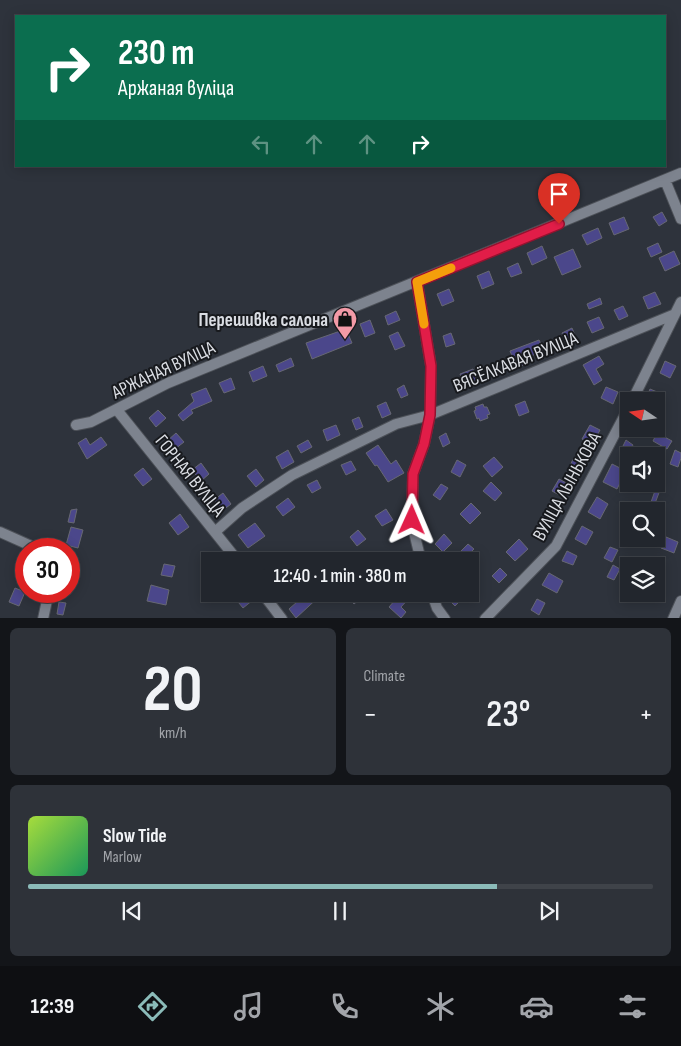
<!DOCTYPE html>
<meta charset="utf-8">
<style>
body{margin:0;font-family:"Sofia Sans Condensed",sans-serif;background:#2e3239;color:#f1f3f6;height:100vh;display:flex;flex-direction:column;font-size:19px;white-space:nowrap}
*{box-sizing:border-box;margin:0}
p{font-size:16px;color:#a2a5aa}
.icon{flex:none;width:28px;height:28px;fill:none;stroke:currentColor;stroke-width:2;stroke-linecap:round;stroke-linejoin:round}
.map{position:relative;height:618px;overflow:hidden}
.details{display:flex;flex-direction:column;gap:10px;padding:10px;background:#131519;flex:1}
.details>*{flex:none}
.banner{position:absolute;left:15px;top:15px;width:651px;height:152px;border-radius:0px;box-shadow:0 2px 12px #0003,0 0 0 1px #3f4349;background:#0b6e4f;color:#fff;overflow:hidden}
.needle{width:32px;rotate:283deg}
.fabs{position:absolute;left:620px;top:392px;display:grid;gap:10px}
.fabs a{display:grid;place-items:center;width:45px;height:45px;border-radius:0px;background:#22262d;box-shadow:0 2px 12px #0003,0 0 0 1px #3f4349;font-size:25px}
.speed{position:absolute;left:15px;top:538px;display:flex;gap:10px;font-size:25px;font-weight:700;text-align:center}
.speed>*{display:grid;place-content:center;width:65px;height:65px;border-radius:50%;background:#22262d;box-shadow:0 2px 12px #0003,0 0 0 1px #3f4349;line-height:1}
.speed .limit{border:8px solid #d22;background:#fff;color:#111}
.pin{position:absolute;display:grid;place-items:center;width:42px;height:42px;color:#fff;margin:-51px -21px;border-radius:50% 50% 50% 0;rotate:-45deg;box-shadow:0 0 5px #0007}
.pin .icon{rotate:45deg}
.me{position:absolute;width:55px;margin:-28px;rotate:1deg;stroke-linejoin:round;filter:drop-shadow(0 0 4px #0008)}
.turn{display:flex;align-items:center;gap:18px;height:105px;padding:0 20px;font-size:22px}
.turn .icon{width:65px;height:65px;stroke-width:2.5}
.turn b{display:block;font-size:35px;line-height:42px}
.lanes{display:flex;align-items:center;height:48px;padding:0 20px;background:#0003;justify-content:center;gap:25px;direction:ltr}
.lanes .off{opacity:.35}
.big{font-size:38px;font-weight:600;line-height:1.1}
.details .card{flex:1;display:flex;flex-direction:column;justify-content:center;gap:8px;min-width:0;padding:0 18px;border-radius:8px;background:#2e3239}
.details .dial{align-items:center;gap:0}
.dial b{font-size:65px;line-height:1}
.song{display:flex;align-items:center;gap:15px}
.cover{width:60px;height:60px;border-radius:8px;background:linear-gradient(135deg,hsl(80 70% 55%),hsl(150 70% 35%))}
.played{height:5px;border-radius:2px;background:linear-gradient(90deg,#8bbbb9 75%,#3f4349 75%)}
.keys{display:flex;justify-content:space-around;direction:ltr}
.heat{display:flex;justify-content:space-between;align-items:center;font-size:28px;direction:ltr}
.details .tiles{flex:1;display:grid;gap:10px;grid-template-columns:1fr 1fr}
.card:last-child{grid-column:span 2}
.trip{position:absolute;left:201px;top:552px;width:278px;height:50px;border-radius:0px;background:#22262d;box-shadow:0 2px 12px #0003,0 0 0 1px #3f4349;font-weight:600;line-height:50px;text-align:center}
.tab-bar{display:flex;height:80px;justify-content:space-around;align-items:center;background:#0e0f12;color:#a2a5aa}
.tab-bar .icon{width:35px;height:35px}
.tab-bar .current{color:#8bbbb9}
.tab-bar b{font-size:22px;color:#f1f3f6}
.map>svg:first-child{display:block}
</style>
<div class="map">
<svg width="681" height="619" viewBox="0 0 681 619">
<rect width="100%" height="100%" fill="#2e333c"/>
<!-- building -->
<path fill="#4b478b" stroke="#676873" d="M662,212L667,221L659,226L653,217Z
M624,217L629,229L614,235L609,223Z
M598,228L602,238L587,245L582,235Z
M658,243L662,252L651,257L647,248Z
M542,246L547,258L532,265L527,253Z
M573,249L581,267L562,275L554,257Z
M674,251L680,264L665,271L659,258Z
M518,263L522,273L511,277L507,268Z
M489,271L494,284L482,289L477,276Z
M449,289L454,301L442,306L437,294Z
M655,292L661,304L648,309L643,297Z
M600,298L602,304L589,309L587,304Z
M623,306L628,316L619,320L614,310Z
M396,311L400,320L388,325L385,316Z
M599,317L604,328L592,333L587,322Z
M370,320L375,333L365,337L360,324Z
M572,328L577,340L566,344L562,333Z
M346,329L352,343L312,359L306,343Z
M398,332L405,346L395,350L389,336Z
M451,333L455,344L446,347L443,336Z
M539,340L544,350L523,360L525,364L517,368L510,351Z
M599,356L604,364L596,369L602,380L594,385L583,365Z
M291,358L294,366L279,372L276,365Z
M665,361L676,366L670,378L660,373Z
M263,366L267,376L253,382L249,372Z
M473,369L477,380L464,385L460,374Z
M231,378L235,389L224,393L219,383Z
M404,385L408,395L401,398L397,389Z
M606,387L618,392L613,404L601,398Z
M206,388L212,401L191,410L193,413L183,421L178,415L194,401L191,394Z
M650,389L662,394L660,401H651L646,399Z
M525,401L529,412L519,416L515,405Z
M386,402L391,414L382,418L377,406Z
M483,404L484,407H487L490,414L487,415L488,418L480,421L479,418L477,419L474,411L476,410L475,407Z
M158,410L166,418L156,427L149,418Z
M359,417L363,427L356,430L352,420Z
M336,425L340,435L327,441L323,430Z
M590,425L600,430L592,445L582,439Z
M176,433L184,442L175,449L167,441Z
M446,433L450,443L443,447L439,437Z
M657,433L672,441L667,449L653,441Z
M101,437L107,445L87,459L78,443L86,438L90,445Z
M308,440L312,447L301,453L297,446Z
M626,440L633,445L627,456L620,452Z
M378,445L391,464L396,460L404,473L388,482L377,465L375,466L366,453Z
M288,450L294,462L282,469L276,457Z
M675,450L681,453V458L678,467L670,464Z
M494,457L503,467L492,477L483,466Z
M574,457L585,462L578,475L568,470Z
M457,460L466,465L460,477L451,472Z
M351,461L356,470L346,475L341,465Z
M201,463L209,474L201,481L192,470Z
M612,464L626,471L617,489L603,482Z
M143,468L152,479L143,486L134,475Z
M256,469L264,480L256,487L247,476Z
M559,479L570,485L563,497L552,491Z
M317,480L321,488L312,493L307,485Z
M491,482L502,493L495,501L483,491Z
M441,484L448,488L440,500L433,495Z
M656,488L660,490L654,506L650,505Z
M223,493L231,504L222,511L214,500Z
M597,497L608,504L600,519L588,512Z
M288,498L295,507L283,516L276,507Z
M471,503L481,513L470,524L460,514Z
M77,509L74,523L68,522L71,510Z
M386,509L393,520L382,526L375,516Z
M548,509L558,515L551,525L541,519Z
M180,514L189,527L178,535L169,523Z
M625,521L629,524V536L620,530Z
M255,523L265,536L248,548L238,535Z
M582,526L593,532L586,545L575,539Z
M71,527L83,530L78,548L66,545Z
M358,530L366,539L357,546L350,537Z
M444,534L452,543L443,552L435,544Z
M666,537L678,542L674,553L661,548Z
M519,539L528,549L515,561L506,552Z
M468,544L474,549L467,556L461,551Z
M610,547L618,550L612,562L604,558Z
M567,551L577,556L573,565L562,561Z
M164,564L175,566L172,577L161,575Z
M613,565L620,569L614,580L607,577Z
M500,568L507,575L499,583L492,576Z
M549,573L563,581L557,593L542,585Z
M151,585L169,590L166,605L147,601Z
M15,588L25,592L19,606L9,602Z
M238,594H248L253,600L243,608L234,597Z
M306,594H322L296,618L289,609Z
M345,594H366L354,604Z
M396,594H413L401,607L406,612L401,618L389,607L396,599L393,597Z
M443,594H461L464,597L455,606Z
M537,599L545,603L539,615L531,610Z
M59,602L66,603L63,615L57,614Z"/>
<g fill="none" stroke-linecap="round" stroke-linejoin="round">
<defs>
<path id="minor" d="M665,180L681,219
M417,282L431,366L430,415L424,444L413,474L412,520L414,532L421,561
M632,401L681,302
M117,410L238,561
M76,425L91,422L168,383L681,173
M0,532L38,549
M215,532L242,508L292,475L396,424L430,415L675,314
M263,594L282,619
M432,594L437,608L445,619
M43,619L49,591
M485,619L556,546L629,407
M673,619L681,601"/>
</defs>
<!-- minor casing -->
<use href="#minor" stroke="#4d5158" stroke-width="12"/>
<!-- minor -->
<use href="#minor" stroke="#7d838e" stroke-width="10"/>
</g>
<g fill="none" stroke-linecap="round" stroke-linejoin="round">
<defs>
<path id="route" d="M412,520L413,474L424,444L430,415L431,366L417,282L559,224"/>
</defs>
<!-- route casing -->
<use href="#route" stroke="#92132f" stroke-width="12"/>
<!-- route -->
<use href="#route" stroke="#e11d48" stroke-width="9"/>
<!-- slow -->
<path stroke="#f59e0b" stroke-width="9" d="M424,324L417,282L451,268"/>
</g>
<!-- icons -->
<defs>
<symbol id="shop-pin" viewBox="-11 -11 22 30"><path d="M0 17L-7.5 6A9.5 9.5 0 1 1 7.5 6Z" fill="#f39aa7" stroke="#181a1e"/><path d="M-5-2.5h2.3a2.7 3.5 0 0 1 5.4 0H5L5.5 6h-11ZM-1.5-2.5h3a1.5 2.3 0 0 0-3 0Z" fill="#111"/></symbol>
</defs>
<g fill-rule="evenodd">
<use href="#shop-pin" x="331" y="305" width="28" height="38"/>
</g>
<g text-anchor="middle" stroke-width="4" stroke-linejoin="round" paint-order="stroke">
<!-- poi labels -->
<g font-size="19" font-weight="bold" fill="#dadde3" stroke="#181a1e" text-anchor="end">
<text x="328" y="326">Перешивка салона</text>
</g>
<!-- street labels -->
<g font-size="19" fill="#dadde3" stroke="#181a1e">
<text transform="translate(515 361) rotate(-22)" y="7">ВЯСЁЛКАВАЯ ВУЛІЦА</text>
<text transform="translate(163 369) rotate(-25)" y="7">АРЖАНАЯ ВУЛІЦА</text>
<text transform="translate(191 475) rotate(51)" y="7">ГОРНАЯ ВУЛІЦА</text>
<text transform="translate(566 486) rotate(-61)" y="7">ВУЛІЦА ЛЫНЬКОВА</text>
</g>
</g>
</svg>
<div class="fabs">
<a><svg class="needle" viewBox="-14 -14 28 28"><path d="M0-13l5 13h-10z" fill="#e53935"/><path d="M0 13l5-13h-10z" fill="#a2a5aa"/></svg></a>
<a><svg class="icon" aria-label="sound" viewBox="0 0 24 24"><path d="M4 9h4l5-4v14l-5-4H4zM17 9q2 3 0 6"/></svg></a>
<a><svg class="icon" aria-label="search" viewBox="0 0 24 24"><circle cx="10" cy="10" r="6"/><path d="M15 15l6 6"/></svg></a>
<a><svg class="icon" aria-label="layers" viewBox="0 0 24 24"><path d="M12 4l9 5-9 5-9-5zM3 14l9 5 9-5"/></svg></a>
</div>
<div class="speed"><div class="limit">30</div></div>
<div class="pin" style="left:559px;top:224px;background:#d93025"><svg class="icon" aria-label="arrive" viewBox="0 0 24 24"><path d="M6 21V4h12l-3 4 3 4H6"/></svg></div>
<svg class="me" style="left:412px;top:520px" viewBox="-20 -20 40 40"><path d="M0-17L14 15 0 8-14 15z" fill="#e11d48" stroke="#fff" stroke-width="4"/></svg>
<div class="trip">12:40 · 1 min · 380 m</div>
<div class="banner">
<div class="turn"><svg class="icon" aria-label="right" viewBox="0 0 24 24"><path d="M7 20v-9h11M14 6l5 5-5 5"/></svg><div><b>230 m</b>Аржаная вуліца</div></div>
<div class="lanes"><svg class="icon off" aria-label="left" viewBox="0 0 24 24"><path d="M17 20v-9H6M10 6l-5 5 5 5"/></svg><svg class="icon off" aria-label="ahead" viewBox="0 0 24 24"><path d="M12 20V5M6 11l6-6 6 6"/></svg><svg class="icon off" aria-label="ahead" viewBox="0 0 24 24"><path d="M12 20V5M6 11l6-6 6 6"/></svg><svg class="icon" aria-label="right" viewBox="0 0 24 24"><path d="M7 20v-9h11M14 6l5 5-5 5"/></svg></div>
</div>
</div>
<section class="details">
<div class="tiles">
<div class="card dial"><b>20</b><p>km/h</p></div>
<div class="card"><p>Climate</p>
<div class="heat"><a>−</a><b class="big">23°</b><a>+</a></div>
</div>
<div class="card">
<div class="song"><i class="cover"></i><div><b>Slow Tide</b><p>Marlow</p></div></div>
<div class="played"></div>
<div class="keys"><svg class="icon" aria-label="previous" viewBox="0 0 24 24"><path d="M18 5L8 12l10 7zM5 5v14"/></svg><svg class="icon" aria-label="pause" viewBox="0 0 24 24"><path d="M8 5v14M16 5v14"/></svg><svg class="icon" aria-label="next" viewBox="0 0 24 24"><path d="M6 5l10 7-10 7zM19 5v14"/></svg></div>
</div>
</div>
</section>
<nav class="tab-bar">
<b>12:39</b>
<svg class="icon current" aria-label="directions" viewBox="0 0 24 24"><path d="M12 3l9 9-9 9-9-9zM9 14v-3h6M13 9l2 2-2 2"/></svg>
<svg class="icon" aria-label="music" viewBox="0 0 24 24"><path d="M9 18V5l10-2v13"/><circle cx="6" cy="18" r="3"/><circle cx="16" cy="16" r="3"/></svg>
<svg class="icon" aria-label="phone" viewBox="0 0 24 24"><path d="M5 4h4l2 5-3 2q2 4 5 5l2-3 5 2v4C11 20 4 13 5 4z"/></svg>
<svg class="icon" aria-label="climate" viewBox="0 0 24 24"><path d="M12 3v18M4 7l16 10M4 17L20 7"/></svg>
<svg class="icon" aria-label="car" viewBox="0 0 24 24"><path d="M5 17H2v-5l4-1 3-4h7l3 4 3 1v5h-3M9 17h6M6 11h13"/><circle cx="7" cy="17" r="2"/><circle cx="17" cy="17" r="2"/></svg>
<svg class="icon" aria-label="filters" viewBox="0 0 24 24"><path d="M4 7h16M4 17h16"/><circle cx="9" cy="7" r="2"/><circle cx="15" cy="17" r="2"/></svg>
</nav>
